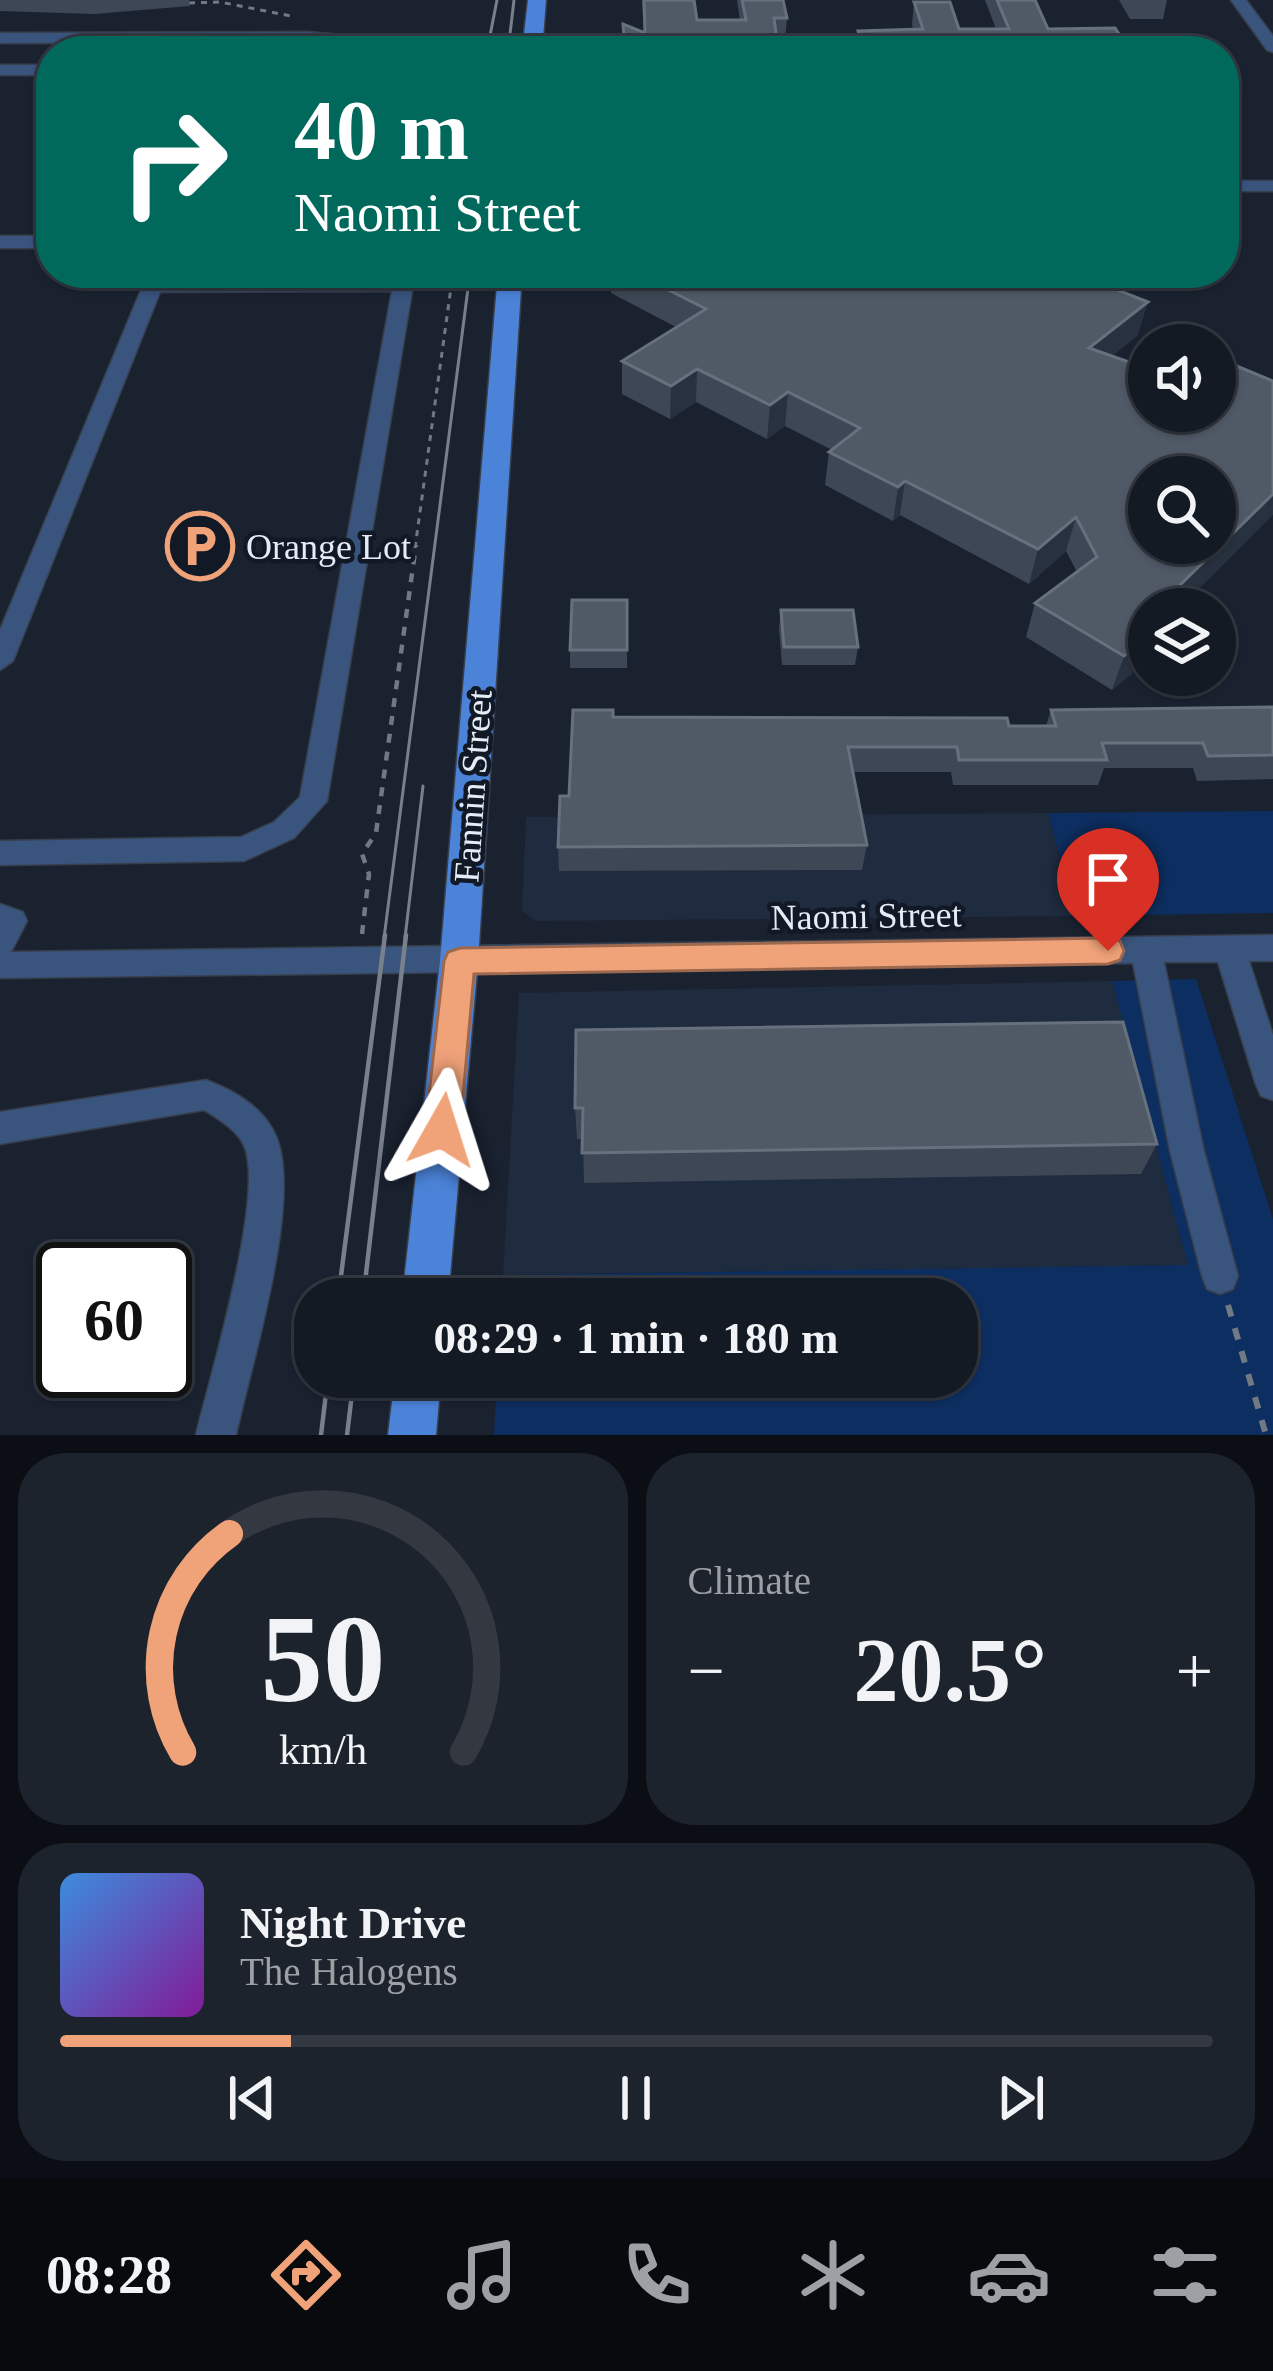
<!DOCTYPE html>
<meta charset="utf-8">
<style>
body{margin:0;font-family:Georgia,serif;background:#1d232c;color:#f1f3f6;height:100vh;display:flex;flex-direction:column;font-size:45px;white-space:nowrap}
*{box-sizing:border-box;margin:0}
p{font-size:39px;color:#9da1a6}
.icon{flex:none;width:66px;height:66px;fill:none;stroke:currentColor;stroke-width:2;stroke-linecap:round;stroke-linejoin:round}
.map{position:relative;height:1435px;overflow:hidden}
.drawer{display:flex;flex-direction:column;gap:18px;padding:18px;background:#0b0e14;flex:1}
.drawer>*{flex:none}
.guide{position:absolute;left:36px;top:36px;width:1203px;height:252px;border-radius:48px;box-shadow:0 3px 9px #0004,0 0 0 3px #333841;background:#00695c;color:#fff;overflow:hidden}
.controls{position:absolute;left:1128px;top:324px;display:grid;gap:24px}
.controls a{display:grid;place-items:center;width:108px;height:108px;border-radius:50%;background:#141a24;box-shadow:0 3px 9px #0004,0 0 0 3px #333841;font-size:60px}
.speed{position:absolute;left:36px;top:1242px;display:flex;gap:24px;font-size:60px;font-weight:700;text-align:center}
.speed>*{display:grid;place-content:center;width:156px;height:156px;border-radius:50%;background:#141a24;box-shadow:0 3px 9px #0004,0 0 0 3px #333841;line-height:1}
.speed .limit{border:6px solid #111;border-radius:18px;background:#fff;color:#111}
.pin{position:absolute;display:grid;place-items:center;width:102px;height:102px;color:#fff;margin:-123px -51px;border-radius:50% 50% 50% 0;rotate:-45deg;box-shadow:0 0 12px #0007}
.pin .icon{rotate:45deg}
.me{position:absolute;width:132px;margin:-66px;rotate:6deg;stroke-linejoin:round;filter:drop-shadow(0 0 9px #0008)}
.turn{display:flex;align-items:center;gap:42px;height:252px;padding:0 60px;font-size:54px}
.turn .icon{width:156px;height:156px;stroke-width:2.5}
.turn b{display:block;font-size:84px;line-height:102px}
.big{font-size:90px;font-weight:800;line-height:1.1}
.drawer .tile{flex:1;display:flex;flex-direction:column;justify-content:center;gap:18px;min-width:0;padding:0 42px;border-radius:48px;background:#1d232c}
.drawer .dial{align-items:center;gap:0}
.dial svg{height:312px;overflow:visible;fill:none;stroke:#333841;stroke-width:7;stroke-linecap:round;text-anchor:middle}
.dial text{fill:#f1f3f6;stroke:none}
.song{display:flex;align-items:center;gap:36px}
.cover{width:144px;height:144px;border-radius:18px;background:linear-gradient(135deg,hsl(210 70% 55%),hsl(290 70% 35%))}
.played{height:12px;border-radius:6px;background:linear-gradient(90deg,#f0a279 20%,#333841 20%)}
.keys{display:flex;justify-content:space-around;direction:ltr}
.heat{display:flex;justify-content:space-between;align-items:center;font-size:66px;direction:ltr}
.drawer .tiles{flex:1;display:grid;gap:18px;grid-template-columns:1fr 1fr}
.tile:last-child{grid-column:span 2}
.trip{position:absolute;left:294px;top:1278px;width:684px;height:120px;border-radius:48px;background:#141a24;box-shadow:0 3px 9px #0004,0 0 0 3px #333841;font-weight:800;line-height:120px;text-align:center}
.menu{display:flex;height:192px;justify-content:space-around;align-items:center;background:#080a0e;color:#9da1a6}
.menu .icon{width:84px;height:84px}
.menu .on{color:#f0a279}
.menu b{font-size:54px;color:#f1f3f6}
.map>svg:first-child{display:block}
</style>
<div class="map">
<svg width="1273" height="1435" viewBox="0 0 1273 1435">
<rect width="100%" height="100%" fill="#1a2230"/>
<!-- built -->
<path fill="#1f2b3e" d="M1048,813L1076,916L535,921L522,911L526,817Z
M1112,981L1188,1265L503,1275L519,993Z"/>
<!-- green -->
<path fill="#0d2e60" d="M1273,811V913L1076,916L1048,813Z
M1196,979L1273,1219V1435H494L497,1377H957V1299H501L503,1275L1188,1265L1112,981Z"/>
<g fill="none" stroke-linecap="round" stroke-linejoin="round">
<defs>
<path id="minor" d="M1231,0H1246L1273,36V52L1267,50Z
M307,32L401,40H533L541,45L533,50H401L307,42L0,43V33Z
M0,65H51V75H0Z
M1224,181H1273V191H1224Z
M0,236H51V248H0Z
M148,273H168L165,280L403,279L413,285L327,801L294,838L244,861L0,865V841L241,837L274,822L300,797L392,291L160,292L13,661L0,670V630Z
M0,904L23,912L27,921L11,952L1273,935V961H1249L1273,1035V1100L1261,1096L1256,1085L1218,962H1164L1204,1151L1238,1276L1233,1289L1220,1294L1207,1289L1202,1276L1170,1151L1133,963L0,978Z
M206,1080C235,1091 263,1107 276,1136C303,1200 251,1365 236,1435H196C210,1376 264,1199 245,1148C239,1131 219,1119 204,1110L0,1144V1112Z"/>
<path id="major" d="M528,0H546L542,51H522Z
M498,273H522L478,961L448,1299H402L440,961Z
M395,1377H441L436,1435H388Z"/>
</defs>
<!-- minor casing -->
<use href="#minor" stroke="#373e4c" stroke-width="3"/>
<!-- major casing -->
<use href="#major" stroke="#373e4c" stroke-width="3"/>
<!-- path-far2 -->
<path stroke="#717985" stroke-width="3" stroke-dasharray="6 6" stroke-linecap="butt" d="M189,3L220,2L291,16
M415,548L453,273"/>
<!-- path-far1 -->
<path stroke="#717985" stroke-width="4.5" stroke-dasharray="9 9" stroke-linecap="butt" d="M362,934L369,874L362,854L376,833L416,545"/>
<!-- path -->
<path stroke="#717985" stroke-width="6" stroke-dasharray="12 12" stroke-linecap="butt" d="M1228,1305L1266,1435"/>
<!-- minor -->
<use href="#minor" fill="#39547d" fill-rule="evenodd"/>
<!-- major -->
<use href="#major" fill="#4b83d8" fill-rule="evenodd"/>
<!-- tram-far1 -->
<path stroke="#78808c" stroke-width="3" d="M487,51L497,0
M508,51L514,0
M384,938L470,273
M405,938L423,786"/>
<!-- tram -->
<path stroke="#78808c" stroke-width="4.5" d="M338,1299L385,935
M363,1299L406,935
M321,1435L328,1377
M347,1435L354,1377"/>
</g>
<!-- wall -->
<path fill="#3e4755" d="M0,0H189L190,6L94,14L0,11Z
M642,0H694L697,20H740L737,0H783L787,18L785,39L777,40V51H624L623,24L644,33Z
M985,0H1035L1048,29L1198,51H855L858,31L913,30L912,24L914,2L959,29H996Z
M1119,0H1167L1163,19H1130Z
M1224,87L1233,100L1227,120L1231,126L1224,148Z
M611,273H1116L1112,288L1138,335L1112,356L1273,514L1189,598L1149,609V659L1112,690L1026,637L1035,603L1077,572L1066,551L1029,584L900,515L893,521L825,485L829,452L832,450L785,426L767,439L696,402L670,419L622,394V361L676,327L611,293Z
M627,600V668H570V650Z
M781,610L858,647L855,665H782L779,628Z
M1273,707V779L1197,781L1193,768H1104L1098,785H953L951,772H853L867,845L862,870L559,871L558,847L569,796L613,717L1046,726L1051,710Z
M575,1108L1157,1144L1141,1174L584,1183L583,1139H577Z"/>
<!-- shaded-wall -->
<path fill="#28313f" d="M1102,273H1116L1111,293L1092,280Z
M1148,302L1138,335L1081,381L1089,348Z
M697,369L696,402L670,419L671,386Z
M788,392L785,426L767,439L770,405Z
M905,481L900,515L893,521L898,487Z
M1273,494V514L1178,609L1175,590Z
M1076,517L1066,551L1029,584L1038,549Z
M1149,635V659L1112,690L1124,656Z"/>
<!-- building -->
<path fill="#505966" stroke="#67707d" stroke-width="3" fill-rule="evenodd" d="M644,0H694L697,20H746L742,0H783L787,18H774L777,41H678L679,51H625L623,24L645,33Z
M997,0H1035L1048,29L1115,28L1123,40L1190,39L1198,51H865L858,31L923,29L914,2H950L959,29H1009Z
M1224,87L1233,100H1224Z
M635,273H1102L1092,280L1148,302L1089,348L1149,369V411H1215V357L1273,381V494L1175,590L1192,600L1181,609H1149V635L1124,656L1035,603L1097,557L1076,517L1038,549L905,481L898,487L829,452L860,428L788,392L770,405L697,369L671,386L622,361L706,309ZM1149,477H1215V543H1149Z
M572,600H627V650H570Z
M781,610H853L858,647H784Z
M1273,707V755L1208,756L1203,743H1102L1107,760H959L957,747H848L867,845L558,847L560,796H569L573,710H613V717L1007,718L1009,726H1056L1051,710Z
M1123,1022L1157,1144L582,1153L583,1108H575L576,1030Z"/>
<!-- route -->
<path fill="#f0a279" stroke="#9c694f" stroke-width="3" d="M1108,938L1120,941L1124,951L1120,960L1108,964L474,974L460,1130L455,1141L442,1146L430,1141L425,1130L444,961L448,952L460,948Z"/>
<!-- icons -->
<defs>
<symbol id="parking-ring" viewBox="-11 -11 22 22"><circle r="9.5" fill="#111926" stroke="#f0a279" stroke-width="1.5"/><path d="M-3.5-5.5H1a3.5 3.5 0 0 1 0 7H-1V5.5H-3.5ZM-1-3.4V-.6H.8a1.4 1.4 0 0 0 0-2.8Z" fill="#f0a279"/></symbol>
</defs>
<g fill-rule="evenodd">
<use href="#parking-ring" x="162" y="508" width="76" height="76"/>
</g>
<g text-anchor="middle" stroke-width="9" stroke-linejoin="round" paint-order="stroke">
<!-- poi labels -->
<g font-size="36" fill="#e6ecf6" stroke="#111926" text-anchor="start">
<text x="246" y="559">Orange Lot</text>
</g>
<!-- street labels -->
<g font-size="36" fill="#e6ecf6" stroke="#111926">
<text transform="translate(472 786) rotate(-86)" y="13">Fannin Street</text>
<text transform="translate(866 915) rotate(-1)" y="13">Naomi Street</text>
</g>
</g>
</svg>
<div class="controls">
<a><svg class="icon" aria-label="sound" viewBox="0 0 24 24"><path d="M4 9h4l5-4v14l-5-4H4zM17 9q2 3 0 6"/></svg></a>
<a><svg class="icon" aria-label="search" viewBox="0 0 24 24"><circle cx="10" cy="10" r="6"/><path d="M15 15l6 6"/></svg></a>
<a><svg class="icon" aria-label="layers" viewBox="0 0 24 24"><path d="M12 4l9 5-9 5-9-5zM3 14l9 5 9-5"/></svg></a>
</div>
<div class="speed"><div class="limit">60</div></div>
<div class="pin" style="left:1108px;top:951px;background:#d93025"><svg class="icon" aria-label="arrive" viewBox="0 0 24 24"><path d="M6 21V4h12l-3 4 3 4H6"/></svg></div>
<svg class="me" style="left:442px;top:1130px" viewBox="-20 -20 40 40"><path d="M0-17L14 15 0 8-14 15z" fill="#f0a279" stroke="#fff" stroke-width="4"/></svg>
<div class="trip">08:29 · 1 min · 180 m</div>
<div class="guide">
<div class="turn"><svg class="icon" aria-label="right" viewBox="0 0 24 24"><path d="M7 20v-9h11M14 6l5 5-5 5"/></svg><div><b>40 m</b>Naomi Street</div></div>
</div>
</div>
<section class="drawer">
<div class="tiles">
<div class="tile dial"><svg viewBox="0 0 100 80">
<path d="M14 69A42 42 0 1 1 86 69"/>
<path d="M14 69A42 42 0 0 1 26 13" stroke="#f0a279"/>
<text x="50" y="56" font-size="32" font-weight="700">50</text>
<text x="50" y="72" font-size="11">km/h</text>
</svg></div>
<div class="tile"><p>Climate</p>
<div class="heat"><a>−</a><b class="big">20.5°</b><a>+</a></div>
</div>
<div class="tile">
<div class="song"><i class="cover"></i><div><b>Night Drive</b><p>The Halogens</p></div></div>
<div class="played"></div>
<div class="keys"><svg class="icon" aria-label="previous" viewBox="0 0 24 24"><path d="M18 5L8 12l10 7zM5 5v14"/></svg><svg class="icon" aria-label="pause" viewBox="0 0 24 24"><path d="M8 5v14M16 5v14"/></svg><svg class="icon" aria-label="next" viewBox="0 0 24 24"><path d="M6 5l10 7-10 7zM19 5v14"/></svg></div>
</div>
</div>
</section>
<nav class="menu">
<b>08:28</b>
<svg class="icon on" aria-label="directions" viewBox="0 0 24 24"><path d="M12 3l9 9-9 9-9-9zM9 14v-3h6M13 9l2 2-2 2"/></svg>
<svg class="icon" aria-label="music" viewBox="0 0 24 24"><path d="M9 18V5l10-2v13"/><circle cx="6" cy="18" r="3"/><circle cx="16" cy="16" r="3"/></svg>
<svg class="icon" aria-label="phone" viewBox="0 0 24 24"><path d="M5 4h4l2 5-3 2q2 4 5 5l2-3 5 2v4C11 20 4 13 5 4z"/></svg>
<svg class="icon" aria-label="climate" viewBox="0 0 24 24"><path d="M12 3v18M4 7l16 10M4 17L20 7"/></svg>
<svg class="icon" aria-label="car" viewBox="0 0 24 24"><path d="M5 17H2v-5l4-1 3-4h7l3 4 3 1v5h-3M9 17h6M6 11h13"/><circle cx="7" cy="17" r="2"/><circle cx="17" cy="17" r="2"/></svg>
<svg class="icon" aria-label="filters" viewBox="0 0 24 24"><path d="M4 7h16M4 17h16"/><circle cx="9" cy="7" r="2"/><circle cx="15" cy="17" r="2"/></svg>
</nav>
